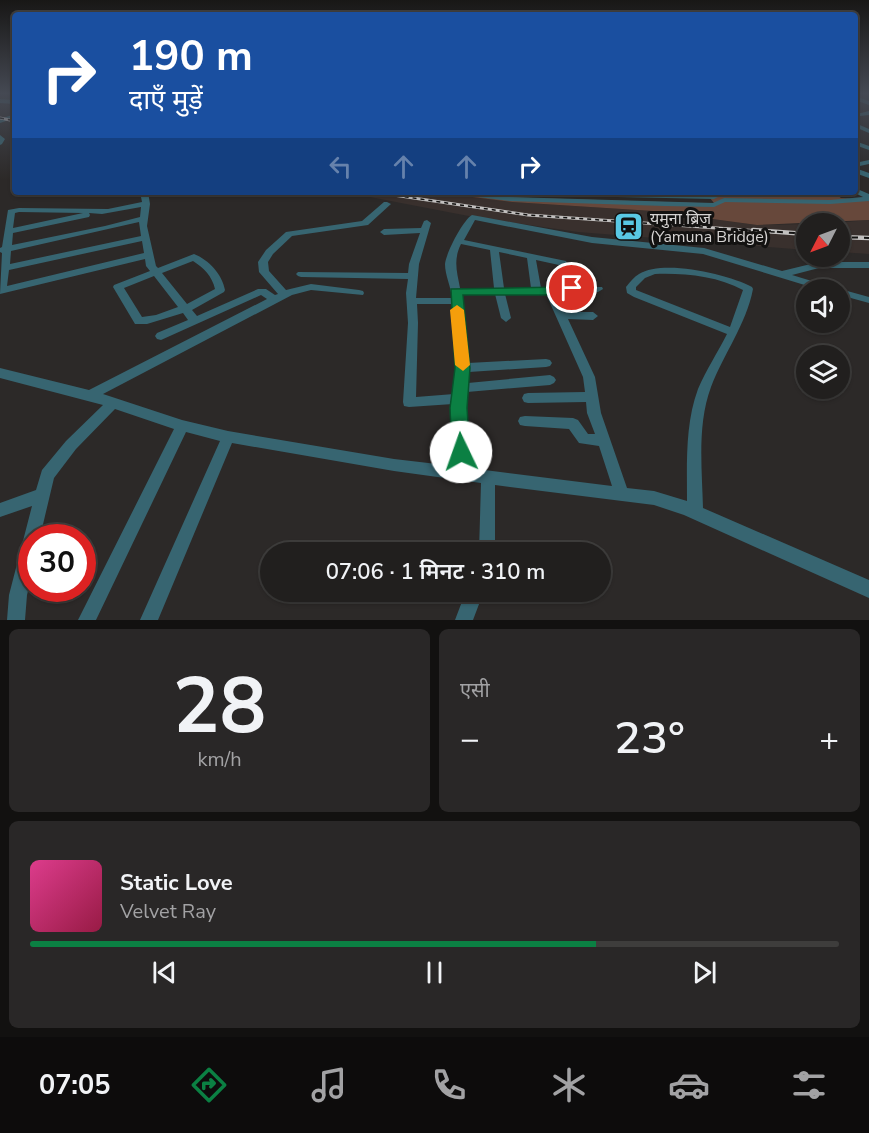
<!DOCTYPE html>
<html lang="hi">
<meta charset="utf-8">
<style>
body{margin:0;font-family:"Nunito Sans","Noto Sans Devanagari",sans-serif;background:#292727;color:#f1f3f6;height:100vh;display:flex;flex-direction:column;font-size:22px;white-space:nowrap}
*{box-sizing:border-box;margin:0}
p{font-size:20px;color:#a2a2a4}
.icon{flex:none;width:33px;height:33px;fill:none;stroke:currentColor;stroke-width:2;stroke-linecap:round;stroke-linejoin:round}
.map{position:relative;height:620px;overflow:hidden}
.drawer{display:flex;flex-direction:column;gap:9px;padding:9px;background:#121110;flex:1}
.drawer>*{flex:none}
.hud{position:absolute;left:12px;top:12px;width:846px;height:183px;border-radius:6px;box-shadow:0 2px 4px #0004,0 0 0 2px #3e3d3c;background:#1a4fa0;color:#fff;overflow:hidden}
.needle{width:39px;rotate:228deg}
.controls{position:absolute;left:796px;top:213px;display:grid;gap:12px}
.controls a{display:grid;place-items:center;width:54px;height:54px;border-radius:50%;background:#211f1e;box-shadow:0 2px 4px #0004,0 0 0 2px #3e3d3c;font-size:30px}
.speed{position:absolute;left:18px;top:524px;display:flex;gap:12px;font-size:30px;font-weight:700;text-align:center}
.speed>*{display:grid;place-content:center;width:78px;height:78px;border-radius:50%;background:#211f1e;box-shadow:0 2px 4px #0004,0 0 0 2px #3e3d3c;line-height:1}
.speed .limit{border:9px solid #d22;background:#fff;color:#111}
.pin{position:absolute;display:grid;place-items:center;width:51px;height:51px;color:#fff;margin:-26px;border:3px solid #fff;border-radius:50%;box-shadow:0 2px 6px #0007}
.me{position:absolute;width:66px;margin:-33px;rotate:357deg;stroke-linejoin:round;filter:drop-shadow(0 0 4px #0008)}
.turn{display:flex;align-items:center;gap:21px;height:126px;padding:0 18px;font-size:27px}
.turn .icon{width:78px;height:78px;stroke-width:2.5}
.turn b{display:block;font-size:42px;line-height:51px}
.lanes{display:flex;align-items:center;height:57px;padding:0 18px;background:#0003;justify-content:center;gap:30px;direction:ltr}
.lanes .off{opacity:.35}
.big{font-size:45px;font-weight:600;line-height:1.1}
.drawer .card{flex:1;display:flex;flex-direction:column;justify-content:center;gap:9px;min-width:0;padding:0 21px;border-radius:9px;background:#292727}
.drawer .dial{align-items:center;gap:0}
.dial b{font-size:78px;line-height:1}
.song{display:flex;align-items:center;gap:18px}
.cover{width:72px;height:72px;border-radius:9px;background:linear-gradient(135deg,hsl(330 70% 55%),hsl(340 70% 35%))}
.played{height:6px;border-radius:3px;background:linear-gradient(90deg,#0b8043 70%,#3e3d3c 70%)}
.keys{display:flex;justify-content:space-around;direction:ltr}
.heat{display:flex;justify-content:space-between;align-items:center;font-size:33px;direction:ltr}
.drawer .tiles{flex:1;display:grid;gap:9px;grid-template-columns:1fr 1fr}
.card:last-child{grid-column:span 2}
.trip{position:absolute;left:260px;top:542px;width:351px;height:60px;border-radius:30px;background:#211f1e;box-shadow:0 2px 4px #0004,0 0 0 2px #3e3d3c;font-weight:600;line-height:60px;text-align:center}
.tabs{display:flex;height:96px;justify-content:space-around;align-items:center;background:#0d0c0c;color:#a2a2a4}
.tabs .icon{width:42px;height:42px}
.tabs .selected{color:#0b8043}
.tabs b{font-size:27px;color:#f1f3f6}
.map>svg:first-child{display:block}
</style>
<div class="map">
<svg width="869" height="620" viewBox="0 0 869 620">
<rect width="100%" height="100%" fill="#2c2928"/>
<!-- built -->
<path fill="#39302d" d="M344,192H432L512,202L653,211L757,225L807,224V250L578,232L479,218Z
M869,220V254L840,252V224H823Z"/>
<!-- green -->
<path fill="#67483b" d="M432,192H496L497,197L699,203H714L705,192H833L841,198L869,199V220L757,225L653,211L512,202Z"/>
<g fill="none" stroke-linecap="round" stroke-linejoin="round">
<!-- minor -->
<path fill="#376571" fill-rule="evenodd" d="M855,96L869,101V105L855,100Z
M0,99L15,100V104L0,103Z
M869,111V115L860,116L857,114Z
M15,114V118L0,123V119Z
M855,123L869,129V133L855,127Z
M0,135L5,139L2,144L0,145Z
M855,141L869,146V150L855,145Z
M869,160V164L855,167V163Z
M855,168L869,173V178L855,173Z
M855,188L869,194V201L830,204L725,202L714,207L665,206L510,201L454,194L450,192H472L510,197L713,203L724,198L830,200L863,197L853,192H855Z
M140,192H148L150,204L147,226L156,266L158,268L194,254C209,260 222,274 225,290L224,292L192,310L197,316L258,289H266L275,295L278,294L259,272L258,262L266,250L286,232L362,221L384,202H387L391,204L368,225L292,236L273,254L268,262L269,271L286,290L311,284L359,290L363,291L364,293L363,295L311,290L292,295L103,394L182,420L228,431L394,459L454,466L453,404L409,407L404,406L403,402L408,323L406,293L408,279L301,277L298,276L296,274L298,272L408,273L409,264L420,233L384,235L380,232L384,229L421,228L424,221L427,220L431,223L419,264L416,298H452C451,287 445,275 445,264C446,253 463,220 472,215L592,237L704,248L782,271L819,262H869V268H819L792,275L838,289H840L869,297V303L840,295V290H821L703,254L592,243L475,220L464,240L566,261L576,287H602L603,289L598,292L556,294L565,312H593L598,316L593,320L568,319L595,377L601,413L627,488L654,491L687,501C687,464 685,424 698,389C706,370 718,352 727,334L634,297L627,293L626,287C630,282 634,277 639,274C663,259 728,274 752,287L753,289C746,325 724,353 711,387C697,425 702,468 703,508L869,580V598L684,515L654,505L495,485V552H479L481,483L394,471L232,443L158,620H140L220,441L186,432L96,620H78L174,429L115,409L76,449L54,478L40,537H32V575L27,595L25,620H7L9,595L32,506L0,517V503L36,490L42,470L66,441L103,405L0,378V368L89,390L267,299L261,295L161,340L157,339L155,336L157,333L188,320L183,313L147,324H135L113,287L114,285L150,271L146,266L145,259L0,294L2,253L0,252V248L2,247L8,210L19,208L108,209L142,202ZM141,207L140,217L105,226L12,245L13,233L89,217L90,215L89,213L102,214ZM19,212L83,213L13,228L15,213ZM139,222L141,236L10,264L11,251ZM142,241L144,253L7,286L9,270ZM461,244L490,250L494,288H460C457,272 453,260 461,244ZM499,252L527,258L531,288H504ZM536,260L559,265L566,287L541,288ZM193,261C204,268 212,276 215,289L187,304L162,273ZM655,274C684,273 717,276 743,290L730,327L636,290V287L645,278ZM154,276L178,307L156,315L142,317L124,288ZM461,294H495L501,318L506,322L511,318L505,294H546L583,377L585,392L528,393L524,394L522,398L524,402L528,403L586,402L587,413L595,434H588L578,420L573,418L525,416L520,417L518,421L520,425L525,426L569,429L579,443L599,446L612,486L469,468L465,408L467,392L550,385L554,383L556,380L554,377L550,375L468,383L469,372L546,367L550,366L552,363L550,360L546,359L468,363ZM417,304H452L457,368L454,394L416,397L418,323Z
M571,192L714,195L718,197L714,199L617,197L613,195L575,194Z
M466,591H484L473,620H455Z"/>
<defs>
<path id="rail-far1" d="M0,118L15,121
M373,192L528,215L775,232"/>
<path id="rail" d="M753,230L807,234
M840,237L869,238"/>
</defs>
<!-- rail-far1 casing -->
<use href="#rail-far1" stroke="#c2c0bf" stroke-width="3"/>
<!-- rail casing -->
<use href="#rail" stroke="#c2c0bf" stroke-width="4.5"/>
<!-- rail-far1 -->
<use href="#rail-far1" stroke="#131211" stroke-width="1.5" stroke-dasharray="4" stroke-linecap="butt"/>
<!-- rail -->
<use href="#rail" stroke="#131211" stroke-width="2" stroke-dasharray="6" stroke-linecap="butt"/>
</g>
<!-- sky -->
<linearGradient id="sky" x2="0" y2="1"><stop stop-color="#181716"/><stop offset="0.52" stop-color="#454953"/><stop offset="1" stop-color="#454953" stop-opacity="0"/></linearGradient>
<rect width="869" height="180" fill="url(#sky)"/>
<!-- route -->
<path fill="#0b8043" stroke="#07532c" stroke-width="1.5" d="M572,284L576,285V291L563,295H463L470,368L467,408L470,452L467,458L461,460L455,458L452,452L450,408L455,368L451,289L562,287Z"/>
<!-- slow -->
<path fill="#f59e0b" d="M457,305L464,310L470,365L463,371L455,365L450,310Z"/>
<!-- icons -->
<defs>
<symbol id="station-square" viewBox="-11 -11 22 22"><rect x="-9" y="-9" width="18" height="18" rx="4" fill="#59c8e4" stroke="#131211"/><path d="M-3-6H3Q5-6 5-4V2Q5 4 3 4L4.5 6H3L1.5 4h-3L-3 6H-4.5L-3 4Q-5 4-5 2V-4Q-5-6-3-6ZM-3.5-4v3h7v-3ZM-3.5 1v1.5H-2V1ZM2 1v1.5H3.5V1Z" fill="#111"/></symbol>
</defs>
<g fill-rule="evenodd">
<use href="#station-square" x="612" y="210" width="33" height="33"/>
</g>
<g text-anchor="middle" stroke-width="6" stroke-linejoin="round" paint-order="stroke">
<!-- poi labels -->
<g font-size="16" fill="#d5d3d2" stroke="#131211" text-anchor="start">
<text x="650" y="224">यमुना ब्रिज<tspan x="650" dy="18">(Yamuna Bridge)</tspan></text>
</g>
</g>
</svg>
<div class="controls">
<a><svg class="needle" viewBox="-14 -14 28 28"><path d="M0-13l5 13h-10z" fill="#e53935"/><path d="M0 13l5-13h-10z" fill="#a2a2a4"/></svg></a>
<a><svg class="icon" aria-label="sound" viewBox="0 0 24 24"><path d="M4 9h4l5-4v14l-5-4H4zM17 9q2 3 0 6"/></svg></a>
<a><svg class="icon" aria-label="layers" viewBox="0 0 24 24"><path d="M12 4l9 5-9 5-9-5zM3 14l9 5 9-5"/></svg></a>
</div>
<div class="speed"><div class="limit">30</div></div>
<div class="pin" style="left:572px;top:288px;background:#d93025"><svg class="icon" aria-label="arrive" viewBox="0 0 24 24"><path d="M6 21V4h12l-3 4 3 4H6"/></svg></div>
<svg class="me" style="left:461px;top:452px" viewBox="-20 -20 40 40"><circle r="19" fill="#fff"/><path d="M0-13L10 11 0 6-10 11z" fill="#0b8043"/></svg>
<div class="trip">07:06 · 1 मिनट · 310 m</div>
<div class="hud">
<div class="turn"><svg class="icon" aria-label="right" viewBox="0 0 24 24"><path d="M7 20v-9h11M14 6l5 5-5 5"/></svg><div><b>190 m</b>दाएँ मुड़ें</div></div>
<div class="lanes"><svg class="icon off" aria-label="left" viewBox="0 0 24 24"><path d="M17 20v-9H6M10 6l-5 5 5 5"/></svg><svg class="icon off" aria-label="ahead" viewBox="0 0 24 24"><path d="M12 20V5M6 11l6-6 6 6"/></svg><svg class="icon off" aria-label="ahead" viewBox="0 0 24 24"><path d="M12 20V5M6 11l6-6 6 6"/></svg><svg class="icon" aria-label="right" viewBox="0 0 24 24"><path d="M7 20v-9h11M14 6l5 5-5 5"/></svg></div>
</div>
</div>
<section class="drawer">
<div class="tiles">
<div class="card dial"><b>28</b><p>km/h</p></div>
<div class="card"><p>एसी</p>
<div class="heat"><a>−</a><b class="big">23°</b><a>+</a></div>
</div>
<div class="card">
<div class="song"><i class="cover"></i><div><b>Static Love</b><p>Velvet Ray</p></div></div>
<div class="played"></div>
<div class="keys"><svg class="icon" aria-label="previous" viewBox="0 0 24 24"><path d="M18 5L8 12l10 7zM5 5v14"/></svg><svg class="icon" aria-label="pause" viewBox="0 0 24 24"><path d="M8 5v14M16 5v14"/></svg><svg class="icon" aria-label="next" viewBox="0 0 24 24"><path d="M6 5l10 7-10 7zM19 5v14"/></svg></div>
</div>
</div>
</section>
<nav class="tabs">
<b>07:05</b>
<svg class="icon selected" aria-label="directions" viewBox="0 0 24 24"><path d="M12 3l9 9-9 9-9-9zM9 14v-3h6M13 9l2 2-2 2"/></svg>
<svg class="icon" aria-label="music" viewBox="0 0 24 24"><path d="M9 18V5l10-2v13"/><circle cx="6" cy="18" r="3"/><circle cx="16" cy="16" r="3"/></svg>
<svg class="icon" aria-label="phone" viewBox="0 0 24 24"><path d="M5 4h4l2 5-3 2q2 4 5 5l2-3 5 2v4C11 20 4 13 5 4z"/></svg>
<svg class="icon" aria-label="climate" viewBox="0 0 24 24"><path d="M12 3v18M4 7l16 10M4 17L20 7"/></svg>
<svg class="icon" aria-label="car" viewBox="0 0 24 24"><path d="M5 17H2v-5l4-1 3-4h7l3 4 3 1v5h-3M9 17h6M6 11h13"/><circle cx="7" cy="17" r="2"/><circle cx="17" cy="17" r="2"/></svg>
<svg class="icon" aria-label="filters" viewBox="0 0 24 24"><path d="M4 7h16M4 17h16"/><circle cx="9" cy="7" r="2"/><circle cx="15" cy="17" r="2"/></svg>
</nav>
